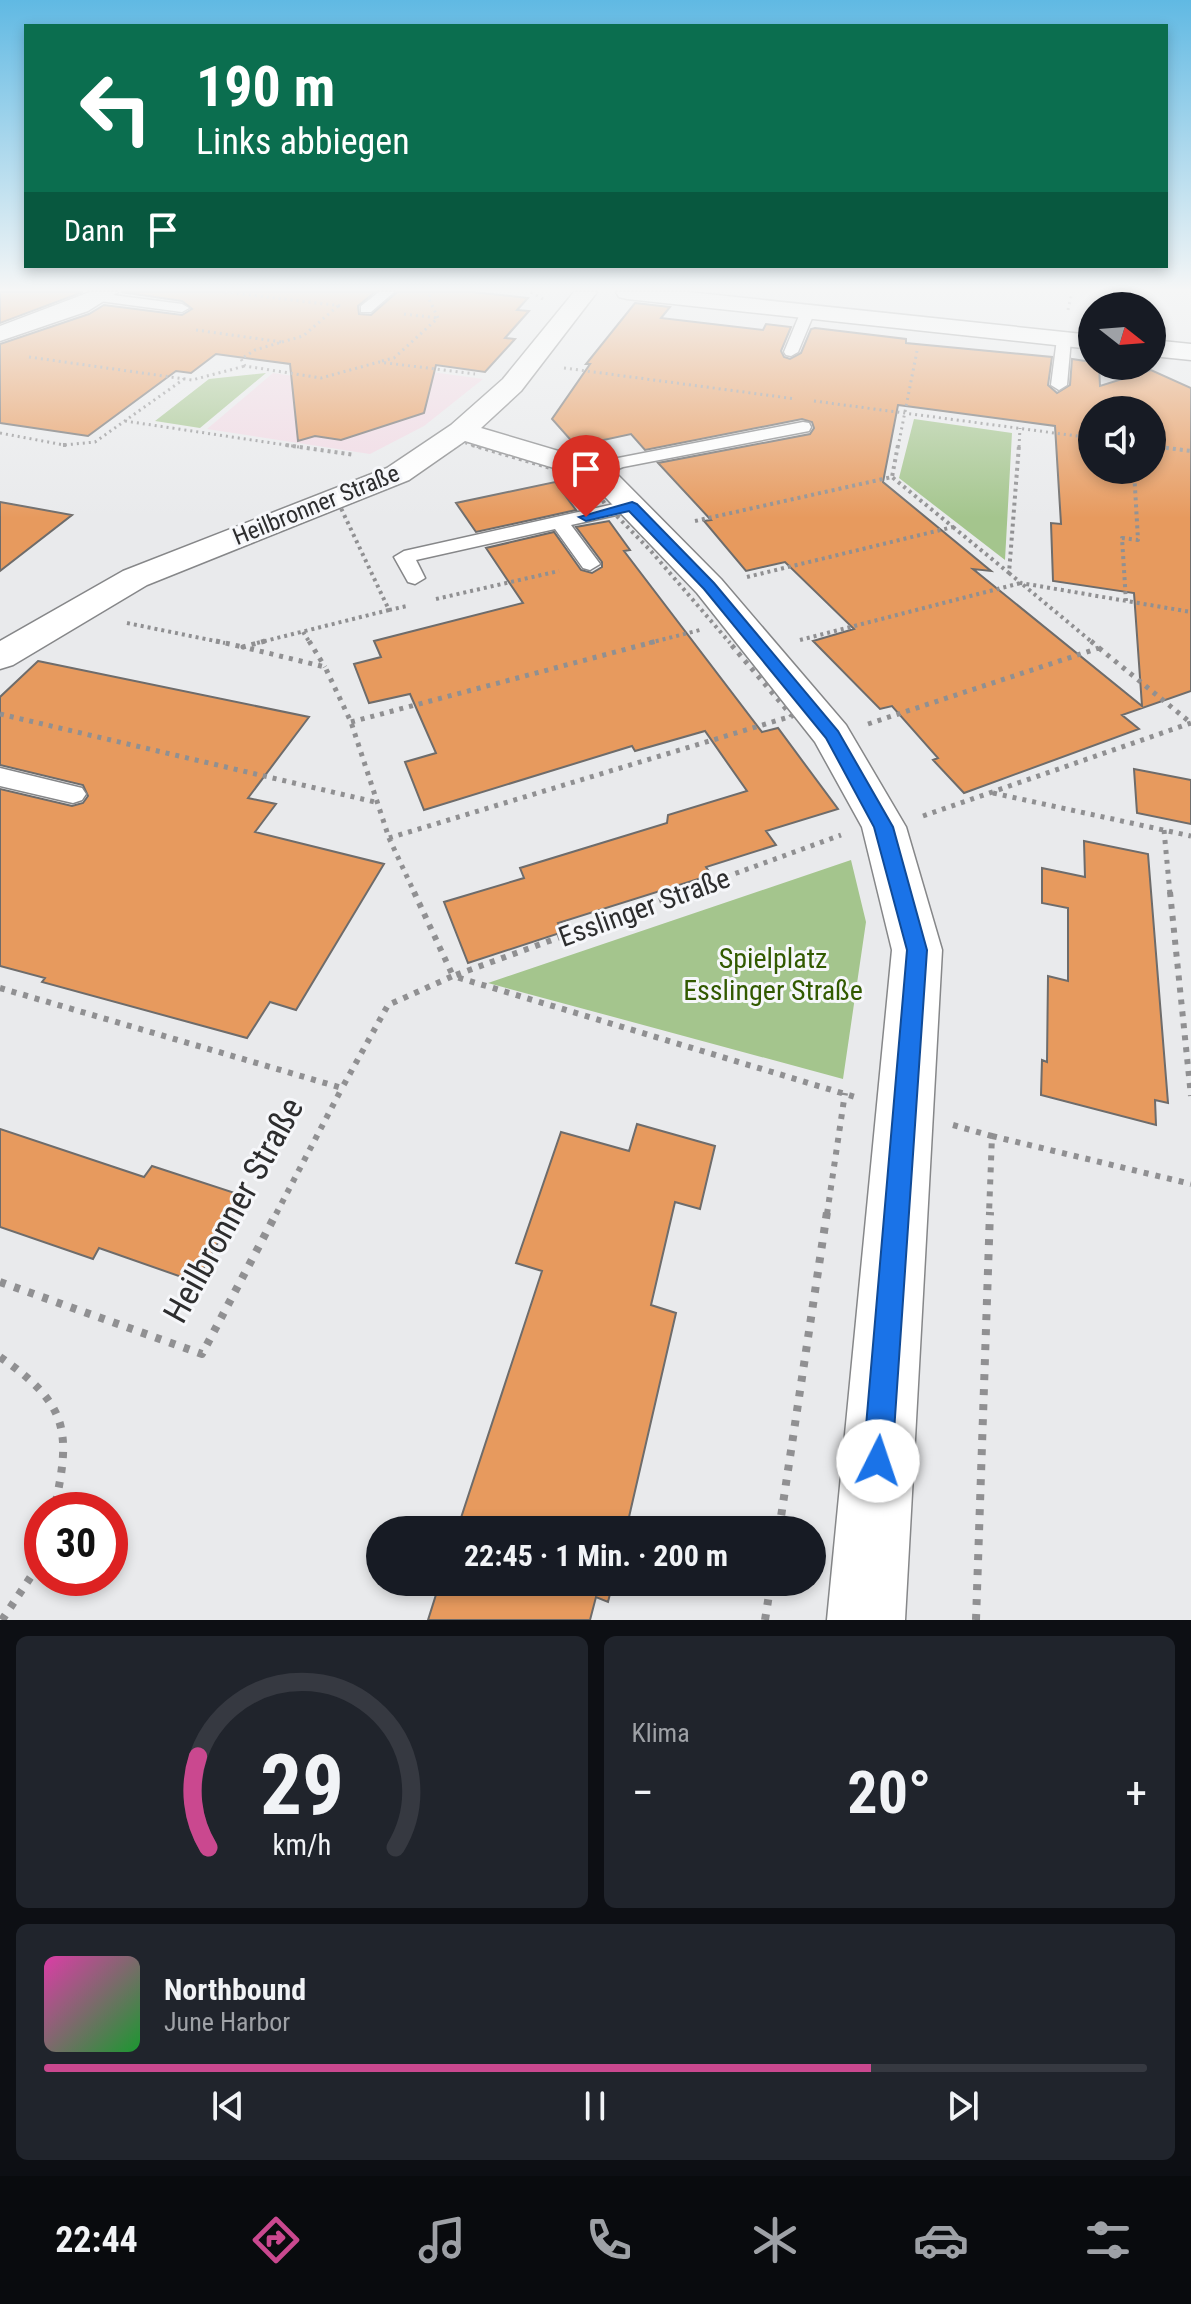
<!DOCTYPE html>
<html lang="de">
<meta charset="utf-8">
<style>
body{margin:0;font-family:"Roboto Condensed",sans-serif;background:#20242c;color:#f1f3f6;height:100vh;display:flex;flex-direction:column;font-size:30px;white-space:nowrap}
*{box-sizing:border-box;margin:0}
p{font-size:26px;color:#9ea1a6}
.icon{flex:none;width:44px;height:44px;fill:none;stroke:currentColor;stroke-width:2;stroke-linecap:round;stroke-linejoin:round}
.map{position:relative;height:1620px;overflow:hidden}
.side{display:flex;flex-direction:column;gap:16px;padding:16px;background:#0d0f14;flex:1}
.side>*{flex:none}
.top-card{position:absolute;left:24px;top:24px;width:1144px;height:244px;border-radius:0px;box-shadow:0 4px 12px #0003;background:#0b6e4f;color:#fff;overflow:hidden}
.needle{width:52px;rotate:107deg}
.tools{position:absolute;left:1078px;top:292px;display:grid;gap:16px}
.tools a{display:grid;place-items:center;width:88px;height:88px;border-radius:50%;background:#171b24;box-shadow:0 4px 12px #0003;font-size:40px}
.speed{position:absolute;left:24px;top:1492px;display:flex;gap:16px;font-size:40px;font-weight:700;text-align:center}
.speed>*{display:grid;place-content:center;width:104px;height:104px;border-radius:50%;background:#171b24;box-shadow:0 4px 12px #0003;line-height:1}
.speed .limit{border:12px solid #d22;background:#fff;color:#111}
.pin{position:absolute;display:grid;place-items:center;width:68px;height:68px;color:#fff;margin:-82px -34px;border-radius:50% 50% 50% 0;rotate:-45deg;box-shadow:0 0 8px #0007}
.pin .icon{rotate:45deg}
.me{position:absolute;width:88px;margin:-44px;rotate:4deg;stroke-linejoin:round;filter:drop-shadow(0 0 6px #0008)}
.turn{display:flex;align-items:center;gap:28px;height:168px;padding:0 40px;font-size:36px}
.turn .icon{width:104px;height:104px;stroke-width:2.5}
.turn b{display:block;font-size:56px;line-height:68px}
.then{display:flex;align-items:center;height:76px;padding:0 40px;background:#0003;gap:16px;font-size:30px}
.big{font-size:60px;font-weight:700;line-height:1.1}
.side .tile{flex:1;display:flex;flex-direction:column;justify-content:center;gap:12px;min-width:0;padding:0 28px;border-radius:12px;background:#20242c}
.side .dial{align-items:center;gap:0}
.dial svg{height:208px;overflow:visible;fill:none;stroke:#363941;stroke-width:7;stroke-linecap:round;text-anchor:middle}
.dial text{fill:#f1f3f6;stroke:none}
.song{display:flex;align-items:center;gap:24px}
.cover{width:96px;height:96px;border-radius:12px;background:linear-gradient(135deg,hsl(320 70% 55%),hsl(130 70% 35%))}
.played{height:8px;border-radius:4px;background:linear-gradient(90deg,#ca488f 75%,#363941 75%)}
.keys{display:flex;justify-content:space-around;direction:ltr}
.heat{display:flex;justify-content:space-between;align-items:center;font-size:44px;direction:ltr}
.side .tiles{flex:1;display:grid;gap:16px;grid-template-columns:1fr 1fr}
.tile:last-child{grid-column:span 2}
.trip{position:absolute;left:366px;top:1516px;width:460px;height:80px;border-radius:40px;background:#171b24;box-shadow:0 4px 12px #0003;font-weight:700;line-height:80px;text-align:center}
.tab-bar{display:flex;height:128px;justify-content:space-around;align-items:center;background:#090b0e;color:#9ea1a6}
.tab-bar .icon{width:56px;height:56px}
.tab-bar .on{color:#ca488f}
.tab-bar b{font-size:36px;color:#f1f3f6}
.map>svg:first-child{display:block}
</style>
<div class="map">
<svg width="1191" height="1620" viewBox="0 0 1191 1620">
<rect width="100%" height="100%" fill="#e9eaec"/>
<!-- education -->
<path fill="#f1d8e3" d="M380,365L483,379L424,426L370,454L207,429L273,373L320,380Z"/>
<!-- green -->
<path fill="#a4c58d" d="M266,373L200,428L155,421L209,379Z
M914,419L1012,433L1005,560L899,478Z
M851,860L866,922L843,1079L488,983Z"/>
<!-- building -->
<path fill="#e79a5e" stroke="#6e6c6b" stroke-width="2" fill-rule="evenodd" d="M0,292H83L0,323Z
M121,292H375L358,306L359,314L371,315L397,292H473L528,298L517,310L529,311L505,338L515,339L485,372L436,365L424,413L341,440L315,436L298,441L290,364L216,354L191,373L176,371L88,436L0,423V344L89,314L104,305L182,315L192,309L182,301Z
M635,303L670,307L661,318L763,330L766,324L791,327L781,351L784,357L790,359L801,353L811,329L815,328L906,339V343L1052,357L1048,385L1057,393L1070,385L1072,359L1092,362V366H1099L1100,386L1151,370L1191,388V691L1122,715L1139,729L964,793L933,760L938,758L892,706L880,709L813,641L854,629L785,562L746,571L704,521L711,520L658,463L810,434L814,428L812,422L802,419L645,450L631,434L576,446L552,419L590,364H586ZM898,405L1055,426L1061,524L1051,523L1053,581L1134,593L1142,706L973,569L991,571L883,482ZM1092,410H1152V470H1092Z
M555,482L576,510L476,532L456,503Z
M0,502L72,515L0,571Z
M609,521L630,550L624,551L762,732L778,728L838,809L766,831L776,845L706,867L711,875L558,923L563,932L468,963L444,902L524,878L520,868L667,823L668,815L747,791L705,731L635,751L632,746L424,810L405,762L436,753L410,694L369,703L354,664L381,657L374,641L523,603L486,548L554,532L581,570L592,573L602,567V562L576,527Z
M38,661L309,717L248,798L276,804L255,832L384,864L296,1010L270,1002L247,1038L42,982L45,978L0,966V789L72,806L83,803L88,796L83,785L0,765V697Z
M1134,769L1191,780V824L1137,813Z
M1084,841L1148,854L1168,1103L1155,1100L1156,1125L1041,1095L1042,1060L1047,1062L1048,976L1068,981V908L1042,903V868L1085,877Z
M637,1124L715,1146L700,1209L675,1202L651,1305L676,1313L626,1530H457L542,1271L516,1263L561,1132L629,1151Z
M0,1129L144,1177L152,1166L244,1196L196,1282L99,1248L93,1259L0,1227Z
M440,1582H613L608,1602L596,1597L590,1620H428Z"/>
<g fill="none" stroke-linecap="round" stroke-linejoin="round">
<defs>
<path id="lane" d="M379,292H394L371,312H361V306Z
M97,293L182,304L189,308L182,312L92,300V294Z
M808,307L815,311L798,352L791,356L786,355L784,352L801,311Z
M1064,335L1071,339L1067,385L1059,390L1051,385L1057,339Z
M803,422L809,423L811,427L809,431L623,467L598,477L589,472L618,458Z
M632,500L641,506L639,510L571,525L600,564L590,570L583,568L555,529L416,560L425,578L415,584L408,582L394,557L404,551Z
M0,768L82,788L86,794L82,800L73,803L0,786Z"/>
<path id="street" d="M90,292H118L88,311L0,341V326Z
M574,292H597L521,391L481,428L609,466L721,579L846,725L906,827L942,950L905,1620H827L892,950L862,827L815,742L697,593L587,478L465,441L409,480L147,585L13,665L0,669V641L123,571L387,468L451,425L503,379Z
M616,292H688L1092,335V349L627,299L619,297Z
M1152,340L1191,344V360L1152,356Z"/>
</defs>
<!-- lane casing -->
<use href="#lane" stroke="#868789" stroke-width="3"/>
<!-- street casing -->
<use href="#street" stroke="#868789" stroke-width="3"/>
<!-- path-far4 -->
<path stroke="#909092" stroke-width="3" stroke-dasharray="2 4" stroke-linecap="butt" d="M225,292L342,306
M531,292L543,299
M1068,310L1072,292
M404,314L438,318
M196,330L282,342L255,350L241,359L245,366L321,378L379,362L475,374
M282,342L303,336L338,306
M29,357L192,380L245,366
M382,361L394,358L438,318L428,297L434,292
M564,368L796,399
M814,401L1092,438
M125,421L299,447
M0,433L64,445L95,442L184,379
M1152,446L1158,447
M455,447L463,442L479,447
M898,447L917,351
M1019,447L1020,428"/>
<!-- path-far3 -->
<path stroke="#909092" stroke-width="4" stroke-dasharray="3 4" stroke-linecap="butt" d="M63,445H66
M286,445L355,455
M472,445L588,479L605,504L650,550L730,643
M1152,446L1191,451
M695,521L892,477L898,445
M953,527L1009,573L1019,445
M1009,573L1021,583L1191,612
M747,577L953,527L892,477
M436,599L559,571
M1126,601L1122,538L1138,540L1134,470
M389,610L407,606
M127,623L225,643
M303,632L310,643
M800,640L1021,583L1093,643
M257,643L389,610L339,504L401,479L458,445
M649,643L700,630"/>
<!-- path-far2 -->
<path stroke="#909092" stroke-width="5" stroke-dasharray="4 6" stroke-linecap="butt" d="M216,641L243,647
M265,641L243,647L325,667L351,722L389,838L792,716L728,641
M309,641L325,667
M1099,648L1191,723
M0,714L375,802
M351,722L657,641
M868,724L1099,648L1091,641
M993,793L1191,836
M923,816L1191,723
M1164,830L1170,894
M389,838L415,894
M679,894L841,835"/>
<!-- path-far1 -->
<path stroke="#909092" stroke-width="6" stroke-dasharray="5 7" stroke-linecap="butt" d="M414,892L453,976L684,892
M1170,892L1191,1096
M0,988L342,1088L388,1005L453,976L855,1097
M953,1125L992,1136L989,1214
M992,1136L1191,1184
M276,1214L342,1088
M827,1214L845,1093"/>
<!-- path -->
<path stroke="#909092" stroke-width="8" stroke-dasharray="6 9" stroke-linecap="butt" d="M0,1282L202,1354L277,1212
M0,1357C68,1404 72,1431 54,1510
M779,1530L827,1212
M2,1620L42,1560
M765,1620L771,1582
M976,1620L990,1212"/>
<!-- lane -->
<use href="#lane" fill="#fff" fill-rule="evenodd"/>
<!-- street -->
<use href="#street" fill="#fff" fill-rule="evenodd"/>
</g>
<!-- sky -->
<linearGradient id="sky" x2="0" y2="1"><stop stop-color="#60b9e3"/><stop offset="0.56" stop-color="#f5f6f6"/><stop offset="1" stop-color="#f5f6f6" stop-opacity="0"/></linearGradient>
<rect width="1191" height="518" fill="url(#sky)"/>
<!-- route -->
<path fill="#1a73e8" stroke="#114b97" stroke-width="2" d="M632,502L637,504L714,583L838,731L893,827L927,950L892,1461L888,1471L878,1476L867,1471L863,1461L907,950L874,827L826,738L704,589L629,511L586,521L579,517Z"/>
<g text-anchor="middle" stroke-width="6" stroke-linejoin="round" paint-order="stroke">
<!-- far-street labels -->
<g font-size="24" fill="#2d2d2e" stroke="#f6f7fa">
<text transform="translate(316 505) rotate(-22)" y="8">Heilbronner Straße</text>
</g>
<!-- street labels -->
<g font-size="28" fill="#2d2d2e" stroke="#f6f7fa">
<text transform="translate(644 907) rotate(-20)" y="10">Esslinger Straße</text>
</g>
<!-- park labels -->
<g font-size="28" fill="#325a00" stroke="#f6f7fa">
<text x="773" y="968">Spielplatz<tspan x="773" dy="32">Esslinger Straße</tspan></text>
</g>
<!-- near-street labels -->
<g font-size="34" fill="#2d2d2e" stroke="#f6f7fa">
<text transform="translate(233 1210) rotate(-61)" y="12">Heilbronner Straße</text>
</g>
</g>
</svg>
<div class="tools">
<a><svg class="needle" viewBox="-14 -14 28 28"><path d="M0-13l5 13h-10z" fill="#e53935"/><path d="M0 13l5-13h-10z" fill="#9ea1a6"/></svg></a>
<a><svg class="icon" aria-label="sound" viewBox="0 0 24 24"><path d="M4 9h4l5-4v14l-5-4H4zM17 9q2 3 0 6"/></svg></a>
</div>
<div class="speed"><div class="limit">30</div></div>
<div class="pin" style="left:586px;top:517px;background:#d93025"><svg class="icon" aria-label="arrive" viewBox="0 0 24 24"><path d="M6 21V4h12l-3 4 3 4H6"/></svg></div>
<svg class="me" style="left:878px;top:1461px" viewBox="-20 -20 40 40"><circle r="19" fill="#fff"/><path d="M0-13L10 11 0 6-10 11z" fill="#1a73e8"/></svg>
<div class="trip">22:45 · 1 Min. · 200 m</div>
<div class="top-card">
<div class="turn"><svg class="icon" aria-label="left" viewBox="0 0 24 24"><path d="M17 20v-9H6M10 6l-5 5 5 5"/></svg><div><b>190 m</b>Links abbiegen</div></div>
<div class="then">Dann<svg class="icon" aria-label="arrive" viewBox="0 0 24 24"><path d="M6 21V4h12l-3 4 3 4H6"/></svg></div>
</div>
</div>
<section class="side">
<div class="tiles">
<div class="tile dial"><svg viewBox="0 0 100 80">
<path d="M14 69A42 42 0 1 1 86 69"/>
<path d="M14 69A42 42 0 0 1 10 34" stroke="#ca488f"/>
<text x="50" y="56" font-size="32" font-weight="700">29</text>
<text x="50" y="72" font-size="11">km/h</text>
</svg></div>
<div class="tile"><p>Klima</p>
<div class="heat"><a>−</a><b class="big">20°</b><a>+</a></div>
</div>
<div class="tile">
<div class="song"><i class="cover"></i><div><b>Northbound</b><p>June Harbor</p></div></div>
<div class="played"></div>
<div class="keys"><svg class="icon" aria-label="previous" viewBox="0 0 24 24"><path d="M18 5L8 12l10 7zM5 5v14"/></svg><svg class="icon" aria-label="pause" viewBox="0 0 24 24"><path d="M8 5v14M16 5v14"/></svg><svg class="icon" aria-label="next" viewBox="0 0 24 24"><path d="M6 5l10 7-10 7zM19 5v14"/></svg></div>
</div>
</div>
</section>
<nav class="tab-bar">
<b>22:44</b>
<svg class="icon on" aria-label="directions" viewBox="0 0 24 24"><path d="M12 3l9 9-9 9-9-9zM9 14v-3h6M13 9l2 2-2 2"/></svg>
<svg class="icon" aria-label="music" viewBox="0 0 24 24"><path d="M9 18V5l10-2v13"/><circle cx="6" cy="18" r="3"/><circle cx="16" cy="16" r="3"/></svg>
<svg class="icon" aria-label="phone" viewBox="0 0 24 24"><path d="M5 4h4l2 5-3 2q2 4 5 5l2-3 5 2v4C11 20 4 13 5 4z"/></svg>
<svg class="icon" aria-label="climate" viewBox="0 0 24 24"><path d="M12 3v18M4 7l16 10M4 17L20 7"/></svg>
<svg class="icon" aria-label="car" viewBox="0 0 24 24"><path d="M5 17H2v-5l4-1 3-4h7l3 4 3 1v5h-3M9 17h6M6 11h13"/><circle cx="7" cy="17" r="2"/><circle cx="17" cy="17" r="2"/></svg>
<svg class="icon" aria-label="filters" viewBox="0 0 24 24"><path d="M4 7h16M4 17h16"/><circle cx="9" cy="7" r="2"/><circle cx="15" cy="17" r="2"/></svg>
</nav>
